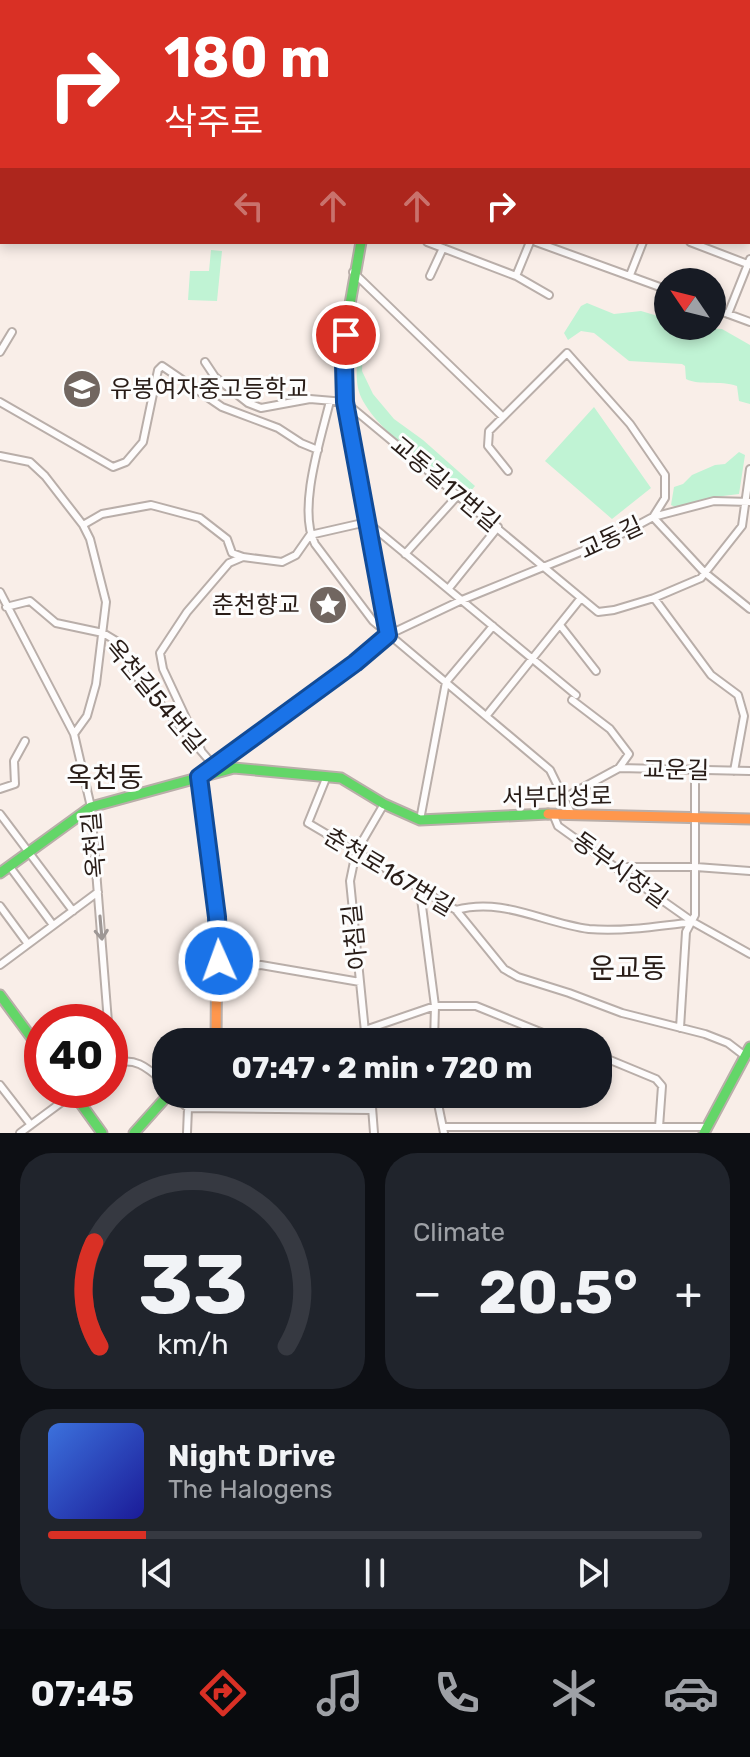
<!DOCTYPE html>
<meta charset="utf-8">
<style>
body{margin:0;font-family:Rubik,"Noto Sans KR",sans-serif;background:#20242c;color:#f1f3f6;height:100vh;display:flex;flex-direction:column;font-size:30px;white-space:nowrap}
*{box-sizing:border-box;margin:0}
p{font-size:26px;color:#9ea1a6}
.icon{flex:none;width:44px;height:44px;fill:none;stroke:currentColor;stroke-width:2;stroke-linecap:round;stroke-linejoin:round}
.map{position:relative;height:1133px;overflow:hidden}
.drawer{display:flex;flex-direction:column;gap:20px;padding:20px;background:#0d0f14;flex:1}
.drawer>*{flex:none}
.top-card{position:absolute;left:0px;top:0px;width:750px;height:244px;box-shadow:0 4px 12px #0003;background:#d93025;color:#fff;overflow:hidden}
.needle{width:52px;rotate:305deg}
.controls{position:absolute;left:654px;top:268px;display:grid;gap:16px}
.controls a{display:grid;place-items:center;width:72px;height:72px;border-radius:50%;background:#171b24;box-shadow:0 4px 12px #0003;font-size:40px}
.speed{position:absolute;left:24px;top:1004px;display:flex;gap:16px;font-size:40px;font-weight:700;text-align:center}
.speed>*{display:grid;place-content:center;width:104px;height:104px;border-radius:50%;background:#171b24;box-shadow:0 4px 12px #0003;line-height:1}
.speed .limit{border:12px solid #d22;background:#fff;color:#111}
.pin{position:absolute;display:grid;place-items:center;width:68px;height:68px;color:#fff;margin:-34px;border:4px solid #fff;border-radius:50%;box-shadow:0 2px 8px #0007}
.me{position:absolute;width:88px;margin:-44px;rotate:358deg;stroke-linejoin:round;filter:drop-shadow(0 0 6px #0008)}
.turn{display:flex;align-items:center;gap:28px;height:168px;padding:0 32px;font-size:36px}
.turn .icon{width:104px;height:104px;stroke-width:2.5}
.turn b{display:block;font-size:56px;line-height:68px}
.lanes{display:flex;align-items:center;height:76px;padding:0 32px;background:#0003;justify-content:center;gap:40px;direction:ltr}
.lanes .off{opacity:.35}
.big{font-size:60px;font-weight:700;line-height:1.1}
.drawer .widget{flex:1;display:flex;flex-direction:column;justify-content:center;gap:12px;min-width:0;padding:0 28px;border-radius:32px;background:#20242c}
.drawer .dial{align-items:center;gap:0}
.dial svg{height:208px;overflow:visible;fill:none;stroke:#363941;stroke-width:7;stroke-linecap:round;text-anchor:middle}
.dial text{fill:#f1f3f6;stroke:none}
.song{display:flex;align-items:center;gap:24px}
.cover{width:96px;height:96px;border-radius:12px;background:linear-gradient(135deg,hsl(220 70% 55%),hsl(240 70% 35%))}
.played{height:8px;border-radius:4px;background:linear-gradient(90deg,#d93025 15%,#363941 15%)}
.keys{display:flex;justify-content:space-around;direction:ltr}
.heat{display:flex;justify-content:space-between;align-items:center;font-size:44px;direction:ltr}
.drawer .tiles{flex:1;display:grid;gap:20px;grid-template-columns:1fr 1fr}
.widget:last-child{grid-column:span 2}
.trip{position:absolute;left:152px;top:1028px;width:460px;height:80px;border-radius:32px;background:#171b24;box-shadow:0 4px 12px #0003;font-weight:700;line-height:80px;text-align:center}
.tab-bar{display:flex;height:128px;justify-content:space-around;align-items:center;background:#090b0e;color:#9ea1a6}
.tab-bar .icon{width:56px;height:56px}
.tab-bar .active{color:#d93025}
.tab-bar b{font-size:36px;color:#f1f3f6}
.map>svg:first-child{display:block}
</style>
<div class="map">
<svg width="750" height="1133" viewBox="0 0 750 1133">
<rect width="100%" height="100%" fill="#f9eee8"/>
<!-- green -->
<path fill="#c0f3d4" d="M211,250L222,251L217,301L188,300L190,271H209Z
M587,303L614,314L641,311L668,319V326L722,329L750,345V404L739,401L737,386C720,380 700,386 686,379L685,366L682,364L629,361L594,333L581,331L568,340L564,333L581,306Z
M364,324L362,371L373,394L394,419L423,440L475,486L466,497C437,473 365,423 358,388C354,369 360,344 361,325Z
M594,407L651,488L612,519L545,461Z
M739,452L745,455L739,494L715,497L675,507L671,505L674,487L683,484L692,475L715,465L725,464Z"/>
<g fill="none" stroke-linecap="round" stroke-linejoin="round">
<defs>
<path id="street" d="M475,0L477,2
M553,0L557,2
M721,0L723,2
M588,2L589,0
M680,2L681,0
M739,2L742,0
M748,94L750,95
M748,111L750,105
M748,209H750
M427,242L516,276L530,242
M536,242L668,290
M690,242L750,265
M353,272L503,417
M630,275L643,242
M430,276L443,248
M516,276L549,295
M712,308L750,322
M728,314L750,259
M0,352L12,332
M205,362L215,377L248,403L261,408L310,399L345,402L598,612L614,610L654,598L701,578L742,526L750,469
M330,401C321,438 297,510 315,544L373,621L550,770L572,815
M0,402L113,467L126,462L143,442L158,370L162,366L222,407L278,428L301,443L318,450
M0,456L30,462L45,476L83,525L90,539L106,602L96,684L87,716L74,734
M750,502L714,501L653,517L704,572L750,609
M83,525L102,514L151,505L200,518L227,539L232,553L243,557
M405,554L459,494
M449,588L498,527
M0,592L74,734L91,807L108,1022
M654,598L711,675L738,695L744,716L734,771
M6,607L30,601L56,623L103,633L118,642L136,676L215,767
M560,625L596,671
M388,635L462,600L610,540L653,517L665,498V475L630,424L567,353L489,431L488,446L508,471
M572,700L610,729L629,754L619,768
M487,715L581,598
M201,750L163,669L160,653L187,612L229,563L243,557L282,562L296,555L310,535L367,522L576,695
M327,776L308,823L456,910L504,969L518,977L569,993L622,1013L705,1034L728,1043L745,1056
M0,789L15,784L14,761L25,741
M562,799L619,768L750,771
M0,814L73,911
M553,814L558,826L615,867L693,922L750,954
M420,820L446,682L493,626
M10,867L53,925
M615,867H696L750,871
M420,891L435,1006L434,1042
M0,906L28,944
M456,910C503,897 543,923 589,929C621,932 661,926 693,922
M0,965L98,892
M218,968L261,965L360,982
M680,1028L686,932L695,915V770
M365,1030L435,1006H476L565,1042
M366,1042L350,881L356,852L384,804
M598,1055L656,1079L662,1086L659,1127
M110,1058V1065C135,1055 148,1068 166,1084
M0,1085L31,1125
M171,1094L188,1108L372,1110
M371,1094L374,1133
M436,1094L444,1133
M444,1127H707
M20,1133L78,1090
M187,1133L188,1108"/>
<path id="fast" d="M492,2L493,0
M202,801L199,777L355,663L388,635L345,402L347,321L361,242
M0,873L91,807L234,768L341,778L384,804L420,820L548,814
M0,995L42,1052
M71,1090L102,1133
M134,1133L169,1094
M704,1133L750,1047"/>
<path id="slow" d="M202,801L217,917L216,1042
M548,814L750,819"/>
</defs>
<!-- street casing -->
<use href="#street" stroke="#b9aea9" stroke-width="10"/>
<!-- fast casing -->
<use href="#fast" stroke="#b9aea9" stroke-width="13"/>
<!-- slow casing -->
<use href="#slow" stroke="#b9aea9" stroke-width="13"/>
<!-- street -->
<use href="#street" stroke="#fefcfc" stroke-width="6"/>
<!-- fast -->
<use href="#fast" stroke="#63d668" stroke-width="9"/>
<!-- slow -->
<use href="#slow" stroke="#ff974d" stroke-width="9"/>
</g>
<!-- one-way arrows -->
<defs><path id="oneway-shaft" d="M-6 0H5M1.5-3L5.5 0L1.5 3" fill="none" stroke-width="1.6" stroke-linecap="round" stroke-linejoin="round" transform="scale(2)"/></defs>
<use stroke="#9e9795" href="#oneway-shaft" transform="translate(101 928) rotate(85)"/>
<g fill="none" stroke-linecap="round" stroke-linejoin="round">
<defs>
<path id="route" d="M219,961L217,917L199,777L355,663L388,635L345,402L344,364L346,335"/>
</defs>
<!-- route casing -->
<use href="#route" stroke="#114b97" stroke-width="20"/>
<!-- route -->
<use href="#route" stroke="#1a73e8" stroke-width="14"/>
</g>
<!-- icons -->
<defs>
<symbol id="school-disc" viewBox="-11 -11 22 22"><circle r="9.5" fill="#716660" stroke="#fdfdfd"/><path d="M0-5L7-2L0 1L-7-2ZM-4 1L0 2.5L4 1V4Q0 6-4 4Z" fill="#fff"/></symbol>
<symbol id="sight-disc" viewBox="-11 -11 22 22"><circle r="9.5" fill="#716660" stroke="#fdfdfd"/><path d="M0-6L1.8-2.2L6-1.7L2.9 1.2L3.7 5.4L0 3.3L-3.7 5.4L-2.9 1.2L-6-1.7L-1.8-2.2Z" fill="#fff"/></symbol>
</defs>
<g fill-rule="evenodd">
<use href="#school-disc" x="60" y="367" width="44" height="44"/>
<use href="#sight-disc" x="306" y="583" width="44" height="44"/>
</g>
<g text-anchor="middle" stroke-width="6" stroke-linejoin="round" paint-order="stroke">
<!-- poi labels -->
<g font-size="24" fill="#281c17" stroke="#fdfdfd" text-anchor="start">
<text x="110" y="397">유봉여자중고등학교</text>
<text x="300" y="613" text-anchor="end">춘천향교</text>
</g>
<!-- street labels -->
<g font-size="24" fill="#281c17" stroke="#fdfdfd">
<text transform="translate(445 484) rotate(40)" y="8">교동길17번길</text>
<text transform="translate(611 538) rotate(-25)" y="8">교동길</text>
<text transform="translate(155 696) rotate(50)" y="8">옥천길54번길</text>
<text transform="translate(676 770) rotate(1)" y="8">교운길</text>
<text transform="translate(557 797) rotate(-1)" y="8">서부대성로</text>
<text transform="translate(94 845) rotate(-95)" y="8">옥천길</text>
<text transform="translate(620 870) rotate(36)" y="8">동부시장길</text>
<text transform="translate(389 872) rotate(31)" y="8">춘천로167번길</text>
<text transform="translate(355 937) rotate(-96)" y="8">아침길</text>
</g>
<!-- quarter labels -->
<g font-size="28" fill="#281c17" stroke="#fdfdfd">
<text x="105" y="787">옥천동</text>
<text x="628" y="978">운교동</text>
</g>
</g>
</svg>
<div class="controls">
<a><svg class="needle" viewBox="-14 -14 28 28"><path d="M0-13l5 13h-10z" fill="#e53935"/><path d="M0 13l5-13h-10z" fill="#9ea1a6"/></svg></a>
</div>
<div class="speed"><div class="limit">40</div></div>
<div class="pin" style="left:346px;top:335px;background:#d93025"><svg class="icon" aria-label="arrive" viewBox="0 0 24 24"><path d="M6 21V4h12l-3 4 3 4H6"/></svg></div>
<svg class="me" style="left:219px;top:961px" viewBox="-20 -20 40 40"><circle r="17" fill="#1a73e8" stroke="#fff" stroke-width="3"/><path d="M0-11L8 9 0 5-8 9z" fill="#fff"/></svg>
<div class="trip">07:47 · 2 min · 720 m</div>
<div class="top-card">
<div class="turn"><svg class="icon" aria-label="right" viewBox="0 0 24 24"><path d="M7 20v-9h11M14 6l5 5-5 5"/></svg><div><b>180 m</b>삭주로</div></div>
<div class="lanes"><svg class="icon off" aria-label="left" viewBox="0 0 24 24"><path d="M17 20v-9H6M10 6l-5 5 5 5"/></svg><svg class="icon off" aria-label="ahead" viewBox="0 0 24 24"><path d="M12 20V5M6 11l6-6 6 6"/></svg><svg class="icon off" aria-label="ahead" viewBox="0 0 24 24"><path d="M12 20V5M6 11l6-6 6 6"/></svg><svg class="icon" aria-label="right" viewBox="0 0 24 24"><path d="M7 20v-9h11M14 6l5 5-5 5"/></svg></div>
</div>
</div>
<section class="drawer">
<div class="tiles">
<div class="widget dial"><svg viewBox="0 0 100 80">
<path d="M14 69A42 42 0 1 1 86 69"/>
<path d="M14 69A42 42 0 0 1 12 29" stroke="#d93025"/>
<text x="50" y="56" font-size="32" font-weight="700">33</text>
<text x="50" y="72" font-size="11">km/h</text>
</svg></div>
<div class="widget"><p>Climate</p>
<div class="heat"><a>−</a><b class="big">20.5°</b><a>+</a></div>
</div>
<div class="widget">
<div class="song"><i class="cover"></i><div><b>Night Drive</b><p>The Halogens</p></div></div>
<div class="played"></div>
<div class="keys"><svg class="icon" aria-label="previous" viewBox="0 0 24 24"><path d="M18 5L8 12l10 7zM5 5v14"/></svg><svg class="icon" aria-label="pause" viewBox="0 0 24 24"><path d="M8 5v14M16 5v14"/></svg><svg class="icon" aria-label="next" viewBox="0 0 24 24"><path d="M6 5l10 7-10 7zM19 5v14"/></svg></div>
</div>
</div>
</section>
<nav class="tab-bar">
<b>07:45</b>
<svg class="icon active" aria-label="directions" viewBox="0 0 24 24"><path d="M12 3l9 9-9 9-9-9zM9 14v-3h6M13 9l2 2-2 2"/></svg>
<svg class="icon" aria-label="music" viewBox="0 0 24 24"><path d="M9 18V5l10-2v13"/><circle cx="6" cy="18" r="3"/><circle cx="16" cy="16" r="3"/></svg>
<svg class="icon" aria-label="phone" viewBox="0 0 24 24"><path d="M5 4h4l2 5-3 2q2 4 5 5l2-3 5 2v4C11 20 4 13 5 4z"/></svg>
<svg class="icon" aria-label="climate" viewBox="0 0 24 24"><path d="M12 3v18M4 7l16 10M4 17L20 7"/></svg>
<svg class="icon" aria-label="car" viewBox="0 0 24 24"><path d="M5 17H2v-5l4-1 3-4h7l3 4 3 1v5h-3M9 17h6M6 11h13"/><circle cx="7" cy="17" r="2"/><circle cx="17" cy="17" r="2"/></svg>
</nav>
